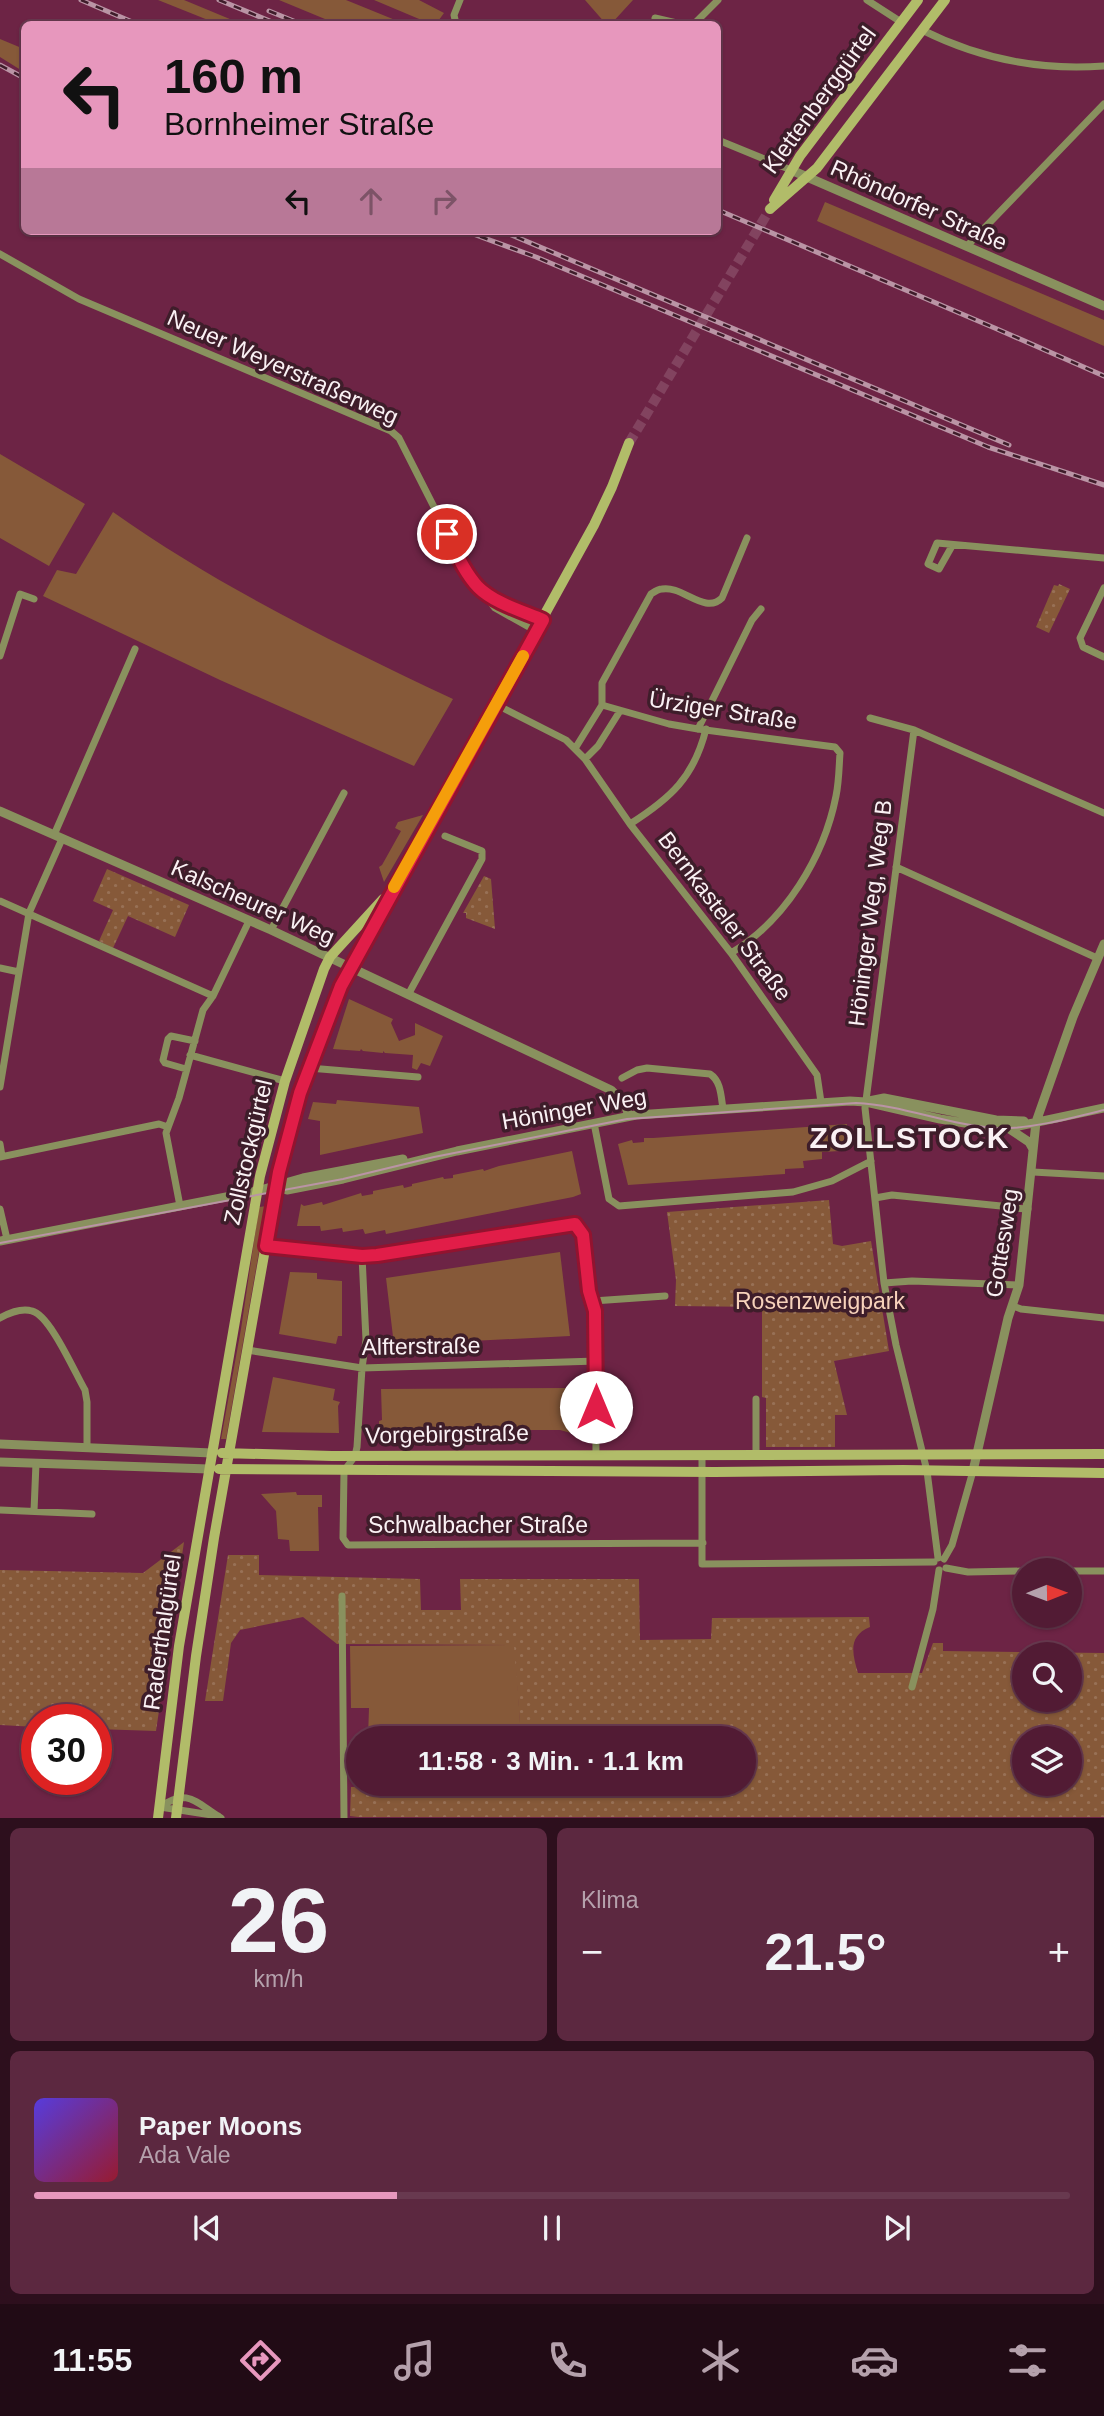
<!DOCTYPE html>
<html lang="de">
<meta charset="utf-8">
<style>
body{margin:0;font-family:Arial,sans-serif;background:#5c2840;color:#f1f3f6;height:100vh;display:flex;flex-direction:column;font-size:26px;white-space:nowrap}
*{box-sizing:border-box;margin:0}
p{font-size:23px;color:#b5a1ac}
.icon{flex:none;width:38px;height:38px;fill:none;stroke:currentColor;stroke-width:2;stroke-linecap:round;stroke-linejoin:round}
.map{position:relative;height:1818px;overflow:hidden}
.sheet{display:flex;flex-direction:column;gap:10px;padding:10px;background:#2d0f1d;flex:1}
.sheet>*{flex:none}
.hud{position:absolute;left:21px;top:21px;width:700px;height:214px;border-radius:10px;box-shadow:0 2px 5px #0004,0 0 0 2px #68394f;background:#e797bd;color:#111;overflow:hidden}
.needle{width:46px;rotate:89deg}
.controls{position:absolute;left:1012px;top:1558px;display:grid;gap:14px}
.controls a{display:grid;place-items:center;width:70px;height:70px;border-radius:50%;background:#521b34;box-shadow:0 2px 5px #0004,0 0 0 2px #68394f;font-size:35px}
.speed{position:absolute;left:21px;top:1704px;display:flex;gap:14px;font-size:35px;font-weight:700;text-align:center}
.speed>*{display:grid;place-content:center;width:91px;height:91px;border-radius:50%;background:#521b34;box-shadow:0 2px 5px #0004,0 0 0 2px #68394f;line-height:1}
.speed .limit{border:10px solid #d22;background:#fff;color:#111}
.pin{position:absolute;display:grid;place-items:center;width:60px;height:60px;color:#fff;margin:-30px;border:4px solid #fff;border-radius:50%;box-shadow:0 2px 7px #0007}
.me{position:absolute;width:77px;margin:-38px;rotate:0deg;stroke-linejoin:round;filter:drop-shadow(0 0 5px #0008)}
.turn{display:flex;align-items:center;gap:24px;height:147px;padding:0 28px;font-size:32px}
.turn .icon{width:91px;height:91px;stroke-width:2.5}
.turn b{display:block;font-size:49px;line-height:60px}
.lanes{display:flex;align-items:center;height:66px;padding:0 28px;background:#0003;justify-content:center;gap:35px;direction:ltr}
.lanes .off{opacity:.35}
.big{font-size:52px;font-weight:600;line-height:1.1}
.sheet .card{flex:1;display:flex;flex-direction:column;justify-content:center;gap:10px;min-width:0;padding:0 24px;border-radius:10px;background:#5c2840}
.sheet .dial{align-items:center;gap:0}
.dial b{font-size:91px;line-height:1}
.song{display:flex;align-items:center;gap:21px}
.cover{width:84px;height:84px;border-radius:10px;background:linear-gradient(135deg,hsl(250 70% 55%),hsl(350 70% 35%))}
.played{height:7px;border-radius:4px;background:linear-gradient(90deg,#e797bd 35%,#68394f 35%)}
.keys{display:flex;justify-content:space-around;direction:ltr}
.heat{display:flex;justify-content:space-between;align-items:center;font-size:38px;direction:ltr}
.sheet .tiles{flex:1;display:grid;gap:10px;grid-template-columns:1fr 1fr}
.card:last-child{grid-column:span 2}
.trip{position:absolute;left:346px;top:1726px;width:410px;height:70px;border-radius:35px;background:#521b34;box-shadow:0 2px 5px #0004,0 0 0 2px #68394f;font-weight:600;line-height:70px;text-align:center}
.dock{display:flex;height:112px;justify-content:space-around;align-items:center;background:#210b15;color:#b5a1ac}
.dock .icon{width:49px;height:49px}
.dock .current{color:#e797bd}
.dock b{font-size:32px;color:#f1f3f6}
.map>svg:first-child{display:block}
</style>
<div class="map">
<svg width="1104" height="1818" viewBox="0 0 1104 1818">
<defs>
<pattern id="park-dots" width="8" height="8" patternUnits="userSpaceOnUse" patternTransform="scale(1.75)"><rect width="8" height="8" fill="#865939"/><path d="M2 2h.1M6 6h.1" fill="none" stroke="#987156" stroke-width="1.8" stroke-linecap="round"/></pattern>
</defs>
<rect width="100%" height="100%" fill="#6d2445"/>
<!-- green -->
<path fill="#865939" d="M158,0H184L237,22L236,24H218Z
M279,0H346L405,24H337Z
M374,0H419L444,13L436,24H431Z
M585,0H633L611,24H606Z
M0,39L24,49V72L0,57Z
M825,202L1104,320V346L817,221Z
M0,454L85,504L49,566L0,538Z
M113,512C219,587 336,644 453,699L414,766L220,680L43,596L57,570L76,574Z
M423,815L384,882L379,867L382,865L401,831L395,828L398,822Z
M349,999L393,1019L391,1023L399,1041L415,1035V1023L443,1036L430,1066L421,1063L417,1070L412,1068L413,1055L385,1053L383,1051V1053L363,1051L361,1049L360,1051L333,1049Z
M337,1100L419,1107L423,1133L320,1155V1121L308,1119L313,1102L336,1104Z
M847,1124L848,1146L840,1147V1151L822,1152V1159L803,1161L804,1168L785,1169V1174L628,1185L618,1144L632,1140L633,1143L644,1142V1138H653Z
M572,1151L581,1194L573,1197L386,1234L385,1230L365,1234L363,1229L343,1232L342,1228L321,1231L320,1226H297L301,1204L304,1206L322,1202L323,1205L358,1194L361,1193L362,1196L373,1194V1191L403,1185L404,1188L412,1186V1184L443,1177L444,1179L453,1178V1175L483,1169L484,1171L499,1166Z
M267,1206L226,1439H221L241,1329L259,1207Z
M560,1252L570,1336L394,1345L386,1278Z
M290,1272L317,1273V1279L342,1281V1336H338L336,1344L279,1334Z
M273,1377L335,1389L333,1400L340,1402L338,1406L339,1433L262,1432Z
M571,1388L573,1430L571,1431V1433L560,1430H537L392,1431L379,1434V1421L382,1420L381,1389Z
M296,1492L297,1495H322V1507H318L319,1551H290L289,1540L278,1539L276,1511L261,1494Z
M515,1645L521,1738H368L369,1708H351L350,1646Z"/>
<!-- park -->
<path fill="url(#park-dots)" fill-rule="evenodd" d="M1059,584L1070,589L1049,633L1036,627L1054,585L1058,586Z
M107,869L189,905L175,937L128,916L113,948L99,941L113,910L93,901Z
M484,876L491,879L495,929L466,918V913H463Z
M829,1200L833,1244L842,1246L871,1241L889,1351L834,1361L847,1415H835V1447H766V1398L762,1397V1307L675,1306L676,1280L667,1212Z
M184,1542L156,1731L96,1729V1720H37V1727L0,1725V1570L143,1573Z
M228,1555H259V1575L420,1579L421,1610H461L460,1579H639L640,1640L711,1639L712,1618L869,1617L870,1627C848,1636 852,1653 858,1673H922L933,1643H943V1651L1104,1653V1817H358L350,1816L351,1787L386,1786L387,1783H744V1738H521L514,1645L337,1644L303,1617L240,1630L231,1643L223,1701H205ZM1024,1654H1069V1699H1024ZM1024,1738H1069V1783H1024Z"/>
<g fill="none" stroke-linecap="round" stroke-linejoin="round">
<!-- secondary-tunnel -->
<path stroke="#82435f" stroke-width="10" stroke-dasharray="10 5" stroke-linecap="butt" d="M629,443L770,209"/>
<!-- minor -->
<path stroke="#89915e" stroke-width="7" d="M867,0L901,22
M655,18L681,24
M456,24L454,15L460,0
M694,24L718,0
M922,30C980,59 1040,71 1104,66
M718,140L791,170
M967,246L1104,104
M0,254L79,299L391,431L399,438L468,574L495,608L536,631
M952,546L939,569L928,564L937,543L1104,558
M1104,588L1080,638L1083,647L1104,657
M484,591L543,620
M0,656L20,594L34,599
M495,704L566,740L585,759L630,824L731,953L817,1075L821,1102
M602,705L669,724L698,729L835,747L840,753C839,767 839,782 836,796C824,857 785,921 731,953
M870,718L914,730L1104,813
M698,729L752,620L761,609
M914,730L865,1108L884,1283L896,1345L927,1471L938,1558
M576,747L602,705V683L651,594C654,592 658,589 662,589C682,585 705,615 722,598L747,538
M585,759L598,746L620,711
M630,824C671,798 694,777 706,729
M54,835L135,649
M896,867L1097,958
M0,901L213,996
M271,930L344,793
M0,968L19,972
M408,995L482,859V851L445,836
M190,1055L285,1081
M309,1068L418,1077
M186,1069L165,1063L163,1060L168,1039L171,1036L195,1041
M622,1078L637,1070L647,1068L710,1074C721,1081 721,1096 723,1109
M0,1087L29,913L62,839
M594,1123L609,1199L619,1206L793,1192L832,1181L871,1161
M0,1144L2,1156
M0,1157L159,1124L168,1127
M1033,1172L1104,1176
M875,1198L892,1195L1001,1206
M180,1206L166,1133L179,1098L203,1010L213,996L249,921
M1014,1208L1028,1209
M0,1209L7,1239
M266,1246L362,1256L393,1254L575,1224L583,1235L589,1291L595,1311L596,1454
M362,1256L366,1340L362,1368L357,1447L355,1456L344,1471L343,1538L348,1545L703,1543
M884,1283L912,1281L1019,1285
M593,1301L665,1296
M1013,1306L1021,1309L1104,1318
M0,1318C9,1313 22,1308 32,1311C50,1315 75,1373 85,1390L87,1402V1448
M247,1350L362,1368L597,1361
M702,1455V1564L934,1562
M756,1456V1399
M0,1510L92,1514
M34,1511L36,1463
M944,1559L952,1545L973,1471
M946,1568L968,1572L1024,1571
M1069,1571H1104
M342,1596L344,1818
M912,1687L933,1609L939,1570
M160,1807C188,1787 196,1803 221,1818
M160,1807L218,1816"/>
<!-- tertiary -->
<path stroke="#89915e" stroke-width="9" d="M791,170L1104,306
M0,811L271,930L611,1090L625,1104L629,1116
M869,1101L884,1098L996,1120L1024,1121
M1008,1128L1029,1142L1033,1149
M276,1187L287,1190L343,1179L457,1151L636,1115L850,1101L866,1102L940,1119L996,1128L1014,1127L1104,1108
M0,1241L257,1191L303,1178L403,1159
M0,1444L212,1453
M0,1462L209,1469
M973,1471L1008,1318L1019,1285L1036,1122L1073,1017L1104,944"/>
<!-- secondary -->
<path stroke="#b1bc69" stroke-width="10" d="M774,200L800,156L918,0
M770,209L817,168L945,0
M222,1453L332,1456L1104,1454
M219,1469L715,1472L903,1470L1104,1473
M158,1818L179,1646L260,1176L285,1081L324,969L330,957L383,899
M176,1818L196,1656L214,1538L276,1187L300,1093L344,978L594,525L612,487L629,443"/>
<!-- tram -->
<path stroke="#ba94a5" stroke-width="2" d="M0,1243L343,1179L434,1157L627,1119L856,1103C904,1105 950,1126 998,1128C1027,1130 1076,1117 1104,1110"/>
<defs>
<path id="rail" d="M81,0L137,24
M219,0L277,24
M269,11L301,24
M0,65L24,78
M718,210L997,329L1104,376
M465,231L536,257L988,447L1104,485
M502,231L1009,445"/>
</defs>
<!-- rail casing -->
<use href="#rail" stroke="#ba94a5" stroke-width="5"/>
<!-- rail -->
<use href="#rail" stroke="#3e1d2a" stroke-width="2.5" stroke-dasharray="8" stroke-linecap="butt"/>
</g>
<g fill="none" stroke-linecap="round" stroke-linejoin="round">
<defs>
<path id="route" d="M447,534C456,552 464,572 478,587C494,603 522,611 543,620L341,986L300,1093L279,1172L266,1246L362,1256L377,1255L575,1224L583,1235L589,1291L595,1311L596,1407"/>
</defs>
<!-- route casing -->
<use href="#route" stroke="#92132f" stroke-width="18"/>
<!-- route -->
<use href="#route" stroke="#e11d48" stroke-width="12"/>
<!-- slow -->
<path stroke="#f59e0b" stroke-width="12" d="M394,887L523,656"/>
</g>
<g text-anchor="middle" stroke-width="7" stroke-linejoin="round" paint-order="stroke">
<!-- street labels -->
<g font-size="23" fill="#faf1f4" stroke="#3e1d2a">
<text transform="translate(819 100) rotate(-54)" y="8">Klettenberggürtel</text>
<text transform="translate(919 205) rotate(24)" y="8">Rhöndorfer Straße</text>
<text transform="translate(283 367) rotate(24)" y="8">Neuer Weyerstraßerweg</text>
<text transform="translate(723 710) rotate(9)" y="8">Ürziger Straße</text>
<text transform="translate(253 902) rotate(24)" y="8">Kalscheurer Weg</text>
<text transform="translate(870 913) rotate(-83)" y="8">Höninger Weg, Weg B</text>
<text transform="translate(725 916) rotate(53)" y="8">Bernkasteler Straße</text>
<text transform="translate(574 1109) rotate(-10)" y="8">Höninger Weg</text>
<text transform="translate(248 1152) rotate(-77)" y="8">Zollstockgürtel</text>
<text transform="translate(1002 1243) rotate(-81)" y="8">Gottesweg</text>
<text transform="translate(421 1346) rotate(-1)" y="8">Alfterstraße</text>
<text transform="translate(447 1434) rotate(-1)" y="8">Vorgebirgstraße</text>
<text x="478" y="1533">Schwalbacher Straße</text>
<text transform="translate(162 1632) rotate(-82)" y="8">Raderthalgürtel</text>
</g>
<!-- park labels -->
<g font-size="23" fill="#f7d2bb" stroke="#3e1d2a">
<text x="820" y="1309">Rosenzweigpark</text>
</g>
<!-- district labels -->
<g font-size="30" font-weight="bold" letter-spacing="2" fill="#faf1f4" stroke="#3e1d2a">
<text x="910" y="1148">ZOLLSTOCK</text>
</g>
</g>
</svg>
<div class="controls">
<a><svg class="needle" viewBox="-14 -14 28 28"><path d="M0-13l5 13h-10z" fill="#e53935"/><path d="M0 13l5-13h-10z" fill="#b5a1ac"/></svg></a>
<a><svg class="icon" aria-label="search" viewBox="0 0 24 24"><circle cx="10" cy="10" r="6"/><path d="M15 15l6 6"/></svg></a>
<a><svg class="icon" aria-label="layers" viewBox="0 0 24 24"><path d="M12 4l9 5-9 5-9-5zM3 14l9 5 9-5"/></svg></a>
</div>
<div class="speed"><div class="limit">30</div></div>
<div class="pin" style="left:447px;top:534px;background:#d93025"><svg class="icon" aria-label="arrive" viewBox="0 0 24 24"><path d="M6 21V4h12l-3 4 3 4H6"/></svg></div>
<svg class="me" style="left:596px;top:1407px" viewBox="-20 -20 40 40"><circle r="19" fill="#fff"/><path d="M0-13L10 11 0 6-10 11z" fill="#e11d48"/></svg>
<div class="trip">11:58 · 3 Min. · 1.1 km</div>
<div class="hud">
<div class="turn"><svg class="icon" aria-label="left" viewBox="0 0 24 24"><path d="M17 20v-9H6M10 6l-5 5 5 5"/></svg><div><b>160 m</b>Bornheimer Straße</div></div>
<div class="lanes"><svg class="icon" aria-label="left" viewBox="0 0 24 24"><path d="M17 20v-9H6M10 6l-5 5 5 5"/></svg><svg class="icon off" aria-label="ahead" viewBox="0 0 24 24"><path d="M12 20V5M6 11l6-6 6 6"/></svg><svg class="icon off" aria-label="right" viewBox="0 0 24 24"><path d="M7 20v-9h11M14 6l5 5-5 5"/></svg></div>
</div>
</div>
<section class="sheet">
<div class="tiles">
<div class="card dial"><b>26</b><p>km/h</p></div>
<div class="card"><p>Klima</p>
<div class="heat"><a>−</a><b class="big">21.5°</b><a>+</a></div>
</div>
<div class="card">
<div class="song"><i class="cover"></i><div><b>Paper Moons</b><p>Ada Vale</p></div></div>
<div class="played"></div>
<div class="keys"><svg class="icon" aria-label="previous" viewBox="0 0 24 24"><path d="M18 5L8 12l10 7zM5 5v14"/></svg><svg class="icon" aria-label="pause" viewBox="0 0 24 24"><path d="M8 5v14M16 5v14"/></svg><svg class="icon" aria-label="next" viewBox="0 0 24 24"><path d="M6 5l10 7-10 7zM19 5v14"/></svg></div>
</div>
</div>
</section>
<nav class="dock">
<b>11:55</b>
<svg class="icon current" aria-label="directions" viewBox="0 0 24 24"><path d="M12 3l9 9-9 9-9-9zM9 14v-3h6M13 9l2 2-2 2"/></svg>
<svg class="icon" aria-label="music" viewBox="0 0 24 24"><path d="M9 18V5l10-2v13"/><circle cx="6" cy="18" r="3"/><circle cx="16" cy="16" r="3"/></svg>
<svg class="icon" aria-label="phone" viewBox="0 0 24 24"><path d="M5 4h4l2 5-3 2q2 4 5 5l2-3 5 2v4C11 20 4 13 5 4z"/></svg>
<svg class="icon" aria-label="climate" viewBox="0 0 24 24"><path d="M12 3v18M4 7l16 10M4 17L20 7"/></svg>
<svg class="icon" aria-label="car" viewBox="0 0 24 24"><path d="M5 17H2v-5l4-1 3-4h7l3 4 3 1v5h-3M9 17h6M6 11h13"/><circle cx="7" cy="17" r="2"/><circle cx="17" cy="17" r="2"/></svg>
<svg class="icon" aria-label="filters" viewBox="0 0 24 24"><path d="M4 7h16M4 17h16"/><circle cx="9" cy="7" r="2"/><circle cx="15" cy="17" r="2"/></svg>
</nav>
